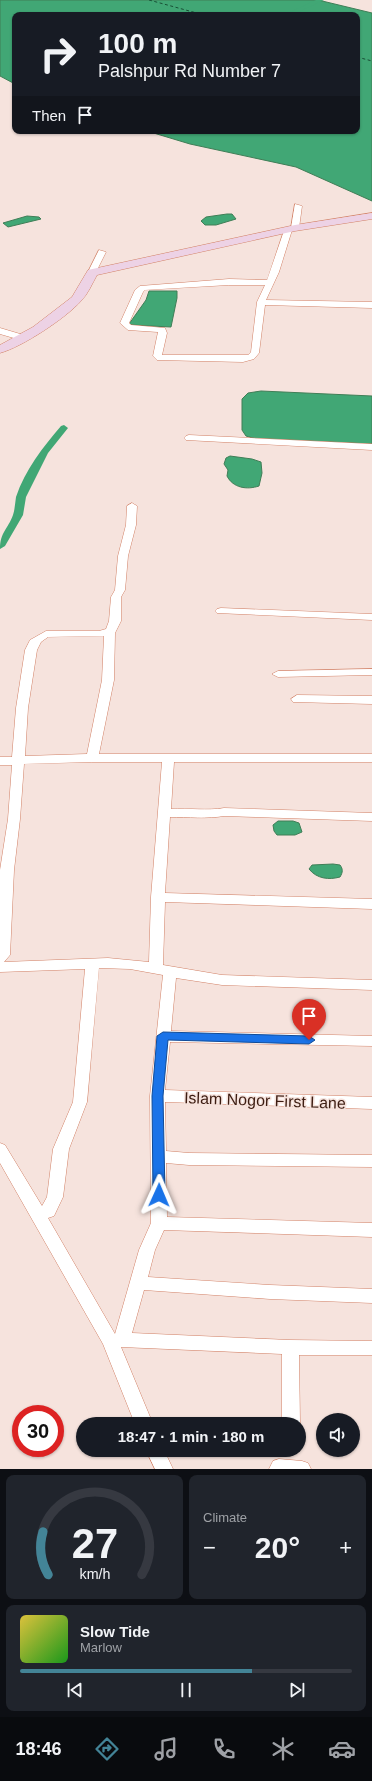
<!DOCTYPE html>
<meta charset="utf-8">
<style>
body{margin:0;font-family:Arial,sans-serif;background:#20242c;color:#f1f3f6;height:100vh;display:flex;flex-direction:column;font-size:15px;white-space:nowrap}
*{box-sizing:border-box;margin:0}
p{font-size:13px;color:#9ea1a6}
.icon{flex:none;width:22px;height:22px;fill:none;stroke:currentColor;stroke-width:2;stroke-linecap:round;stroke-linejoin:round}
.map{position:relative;height:1469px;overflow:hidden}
.side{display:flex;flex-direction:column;gap:6px;padding:6px;background:#0d0f14;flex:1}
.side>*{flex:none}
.hud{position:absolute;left:12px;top:12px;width:348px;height:122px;border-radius:8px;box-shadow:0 1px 3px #0004;background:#171b24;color:#f1f3f6;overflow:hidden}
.buttons{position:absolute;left:316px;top:1413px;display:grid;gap:8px}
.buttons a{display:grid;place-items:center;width:44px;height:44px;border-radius:50%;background:#171b24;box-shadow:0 1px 3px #0004;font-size:20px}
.speed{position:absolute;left:12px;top:1405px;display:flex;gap:8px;font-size:20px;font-weight:700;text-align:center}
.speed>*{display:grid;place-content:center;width:52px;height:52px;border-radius:50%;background:#171b24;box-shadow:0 1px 3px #0004;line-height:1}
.speed .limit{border:6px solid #d22;background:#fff;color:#111}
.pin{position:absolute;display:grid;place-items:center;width:34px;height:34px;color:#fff;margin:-41px -17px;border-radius:50% 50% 50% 0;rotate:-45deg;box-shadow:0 0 4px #0007}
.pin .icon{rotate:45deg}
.me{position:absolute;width:44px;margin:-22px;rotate:1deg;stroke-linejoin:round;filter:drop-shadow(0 0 3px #0008)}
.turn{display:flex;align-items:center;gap:14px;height:84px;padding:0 20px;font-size:18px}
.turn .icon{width:52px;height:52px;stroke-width:2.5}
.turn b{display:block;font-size:28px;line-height:34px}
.then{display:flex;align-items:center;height:38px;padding:0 20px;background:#0003;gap:8px;font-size:15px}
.big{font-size:30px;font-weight:600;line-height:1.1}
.side .card{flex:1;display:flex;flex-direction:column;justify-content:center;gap:6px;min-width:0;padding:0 14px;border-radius:8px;background:#20242c}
.side .dial{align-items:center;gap:0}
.dial svg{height:104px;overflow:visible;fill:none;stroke:#363941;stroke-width:7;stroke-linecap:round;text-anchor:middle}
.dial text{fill:#f1f3f6;stroke:none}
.song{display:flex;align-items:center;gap:12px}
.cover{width:48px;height:48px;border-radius:6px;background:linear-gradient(135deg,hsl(50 70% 55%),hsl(120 70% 35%))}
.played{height:4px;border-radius:2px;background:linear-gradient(90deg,#438497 70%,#363941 70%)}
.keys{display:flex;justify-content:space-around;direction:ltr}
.heat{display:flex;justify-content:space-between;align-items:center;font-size:22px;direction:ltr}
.side .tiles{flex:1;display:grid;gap:6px;grid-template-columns:1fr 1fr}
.card:last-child{grid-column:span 2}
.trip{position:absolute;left:76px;top:1417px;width:230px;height:40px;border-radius:20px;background:#171b24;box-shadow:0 1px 3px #0004;font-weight:600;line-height:40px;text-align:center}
.tabs{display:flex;height:64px;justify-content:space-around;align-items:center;background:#090b0e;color:#9ea1a6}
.tabs .icon{width:28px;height:28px}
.tabs .current{color:#438497}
.tabs b{font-size:18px;color:#f1f3f6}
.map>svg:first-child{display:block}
</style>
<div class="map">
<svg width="372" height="1469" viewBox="0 0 372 1469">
<rect width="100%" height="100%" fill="#f6e3dd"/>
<!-- water -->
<path fill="#41a775" stroke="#407e57" d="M0,0H318L372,13V201L296,167L190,144L147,131H357V15H15V84L0,76Z
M227,214H232L236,219L216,225H205L201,221L206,217Z
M27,216L39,217L41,219L8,227L3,223Z
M149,291H177V298L171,327L132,325L129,324L146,300Z
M261,391L372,396V444L256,439L246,436L242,430V399L248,393Z
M230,456L252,459L261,462L262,473L259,486C247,490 233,488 227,476L228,470L224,464L226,458Z
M278,821H293L299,823L302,832L295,835H277L274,831L273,825Z
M333,864L340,865C343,869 343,872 340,877C329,880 317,879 309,869L312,865Z"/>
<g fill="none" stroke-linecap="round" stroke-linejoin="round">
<!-- canal -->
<path fill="#41a775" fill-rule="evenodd" d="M316,0H324L292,15H284Z
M64,425L68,428L48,453L26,497L23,515L5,546L0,549C0,532 8,529 13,515C15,509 15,503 16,497C25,470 43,447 61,426Z"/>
<!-- ferry -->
<path stroke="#184f35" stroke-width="1" stroke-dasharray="3 2.5" stroke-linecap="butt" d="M149,0L204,15
M357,57L372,61"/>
<defs>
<path id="street" d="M295,204L302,206L299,228L295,230L291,228Z
M285,228L292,230L279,272L266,300L372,302V308L265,305L259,353L254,359L243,362L157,360L153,356L158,332L128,330L120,323L135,290L140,286L229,279L267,280ZM229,285H265L257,302L251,352L248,355H162L167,333L165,328L131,325L129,323L143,292L145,290Z
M99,250L106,252L95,274H89L88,272Z
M0,328L27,336L28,338L24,341L0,334Z
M189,435L372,444V450L186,440L184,438L186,436Z
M132,503L137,506L136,525L128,556L125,590L121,597V621L115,633L114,680L99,754H372V762H174L171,809C188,808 208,811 224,808L372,813V821L224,816C208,819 187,817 170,817L165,893L372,899V909L165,902L163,965L222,975L372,980V990L222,985L176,978L171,1031L372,1036V1046L170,1042L165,1090L372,1097V1109L165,1102L166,1151L189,1153L372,1155V1167L189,1165L166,1163L167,1217L372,1223V1237L164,1230L155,1250L148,1277L270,1285L372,1289V1303L270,1299L144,1290L132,1333L290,1340L372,1341V1355H299L300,1424L299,1426V1424H282V1354L121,1347L153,1424H135L103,1344L0,1163V1143L5,1145L42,1206L47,1197L53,1149L73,1102L85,969L0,972V870L8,819L12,765H0V757H12L16,708L25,650L30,640L46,631H99L106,629L109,621L111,597L115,590L118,556L126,525L127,506ZM104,636L102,680L87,754L25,756L28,708L37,650L41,642L48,637ZM92,762H162L151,897L149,962L108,958L4,962L10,955L14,870L20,819L24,764ZM99,968L130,969L163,975L150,1096L151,1223L139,1250L115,1334L48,1218L54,1216L63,1197L69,1149L87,1102Z
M221,608L372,614V620L217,613L215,611L217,609Z
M372,669V675L278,677L272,674L278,671Z
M297,695L372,696V704L293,702L291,699Z
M146,1450H164L173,1469H155Z
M279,1459L302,1461L308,1463L311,1469H269L273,1461Z"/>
<path id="secondary" d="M372,213V219L295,231L97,275C92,284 88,294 81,301C66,318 22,347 0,353V345L33,327L72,297L88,270L295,225Z"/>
</defs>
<!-- street casing -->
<use href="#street" stroke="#d28166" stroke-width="1"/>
<!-- secondary casing -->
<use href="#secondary" stroke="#d28166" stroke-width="1"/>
<!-- street -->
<use href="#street" fill="#fff" fill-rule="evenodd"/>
<!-- secondary -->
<use href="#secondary" fill="#edd2e5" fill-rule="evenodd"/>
</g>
<!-- route -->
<path fill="#1a73e8" stroke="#114b97" d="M163,1032L309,1036L315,1040L309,1044L168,1040L163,1096L165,1195L163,1199L159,1200L155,1199L153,1195L152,1096L157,1036Z"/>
<g text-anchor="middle" stroke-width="3" stroke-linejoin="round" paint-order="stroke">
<!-- near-street labels -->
<g font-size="16" fill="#3d1d12" stroke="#f6e3dd">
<text transform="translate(265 1100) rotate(2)" y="6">Islam Nogor First Lane</text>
</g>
</g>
</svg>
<div class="buttons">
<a><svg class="icon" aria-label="sound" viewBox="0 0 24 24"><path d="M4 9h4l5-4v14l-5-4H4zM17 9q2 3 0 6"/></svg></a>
</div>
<div class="speed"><div class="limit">30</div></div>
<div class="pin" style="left:309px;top:1040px;background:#d93025"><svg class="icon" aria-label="arrive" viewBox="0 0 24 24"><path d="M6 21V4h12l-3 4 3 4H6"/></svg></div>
<svg class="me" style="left:159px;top:1195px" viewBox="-20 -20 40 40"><path d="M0-17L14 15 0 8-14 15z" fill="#1a73e8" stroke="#fff" stroke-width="4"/></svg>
<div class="trip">18:47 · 1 min · 180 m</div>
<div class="hud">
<div class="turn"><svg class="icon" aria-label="right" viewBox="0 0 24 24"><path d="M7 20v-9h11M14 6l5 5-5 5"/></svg><div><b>100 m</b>Palshpur Rd Number 7</div></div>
<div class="then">Then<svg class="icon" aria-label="arrive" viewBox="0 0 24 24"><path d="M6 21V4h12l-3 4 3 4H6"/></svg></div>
</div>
</div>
<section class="side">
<div class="tiles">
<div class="card dial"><svg viewBox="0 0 100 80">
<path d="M14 69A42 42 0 1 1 86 69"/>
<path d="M14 69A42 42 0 0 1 10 36" stroke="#438497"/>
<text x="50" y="56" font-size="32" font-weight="700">27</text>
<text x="50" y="72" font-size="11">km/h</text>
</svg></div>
<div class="card"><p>Climate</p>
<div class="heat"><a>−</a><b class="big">20°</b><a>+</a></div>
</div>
<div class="card">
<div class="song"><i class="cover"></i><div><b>Slow Tide</b><p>Marlow</p></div></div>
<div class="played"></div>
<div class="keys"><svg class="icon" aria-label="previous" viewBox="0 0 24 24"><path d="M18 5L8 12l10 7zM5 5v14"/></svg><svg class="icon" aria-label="pause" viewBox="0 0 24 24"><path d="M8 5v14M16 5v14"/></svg><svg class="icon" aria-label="next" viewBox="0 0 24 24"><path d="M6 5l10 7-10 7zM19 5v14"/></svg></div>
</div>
</div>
</section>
<nav class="tabs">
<b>18:46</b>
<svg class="icon current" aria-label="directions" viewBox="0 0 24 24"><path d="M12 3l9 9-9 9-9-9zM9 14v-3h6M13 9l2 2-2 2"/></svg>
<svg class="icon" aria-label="music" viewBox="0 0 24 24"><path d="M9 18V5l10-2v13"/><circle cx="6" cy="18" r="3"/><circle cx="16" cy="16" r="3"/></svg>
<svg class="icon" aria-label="phone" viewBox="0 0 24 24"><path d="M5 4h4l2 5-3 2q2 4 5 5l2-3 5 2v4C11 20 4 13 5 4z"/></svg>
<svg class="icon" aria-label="climate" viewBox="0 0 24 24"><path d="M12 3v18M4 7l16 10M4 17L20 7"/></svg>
<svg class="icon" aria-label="car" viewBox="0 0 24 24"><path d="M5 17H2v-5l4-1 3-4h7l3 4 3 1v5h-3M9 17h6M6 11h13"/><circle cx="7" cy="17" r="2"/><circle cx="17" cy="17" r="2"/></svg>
</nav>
